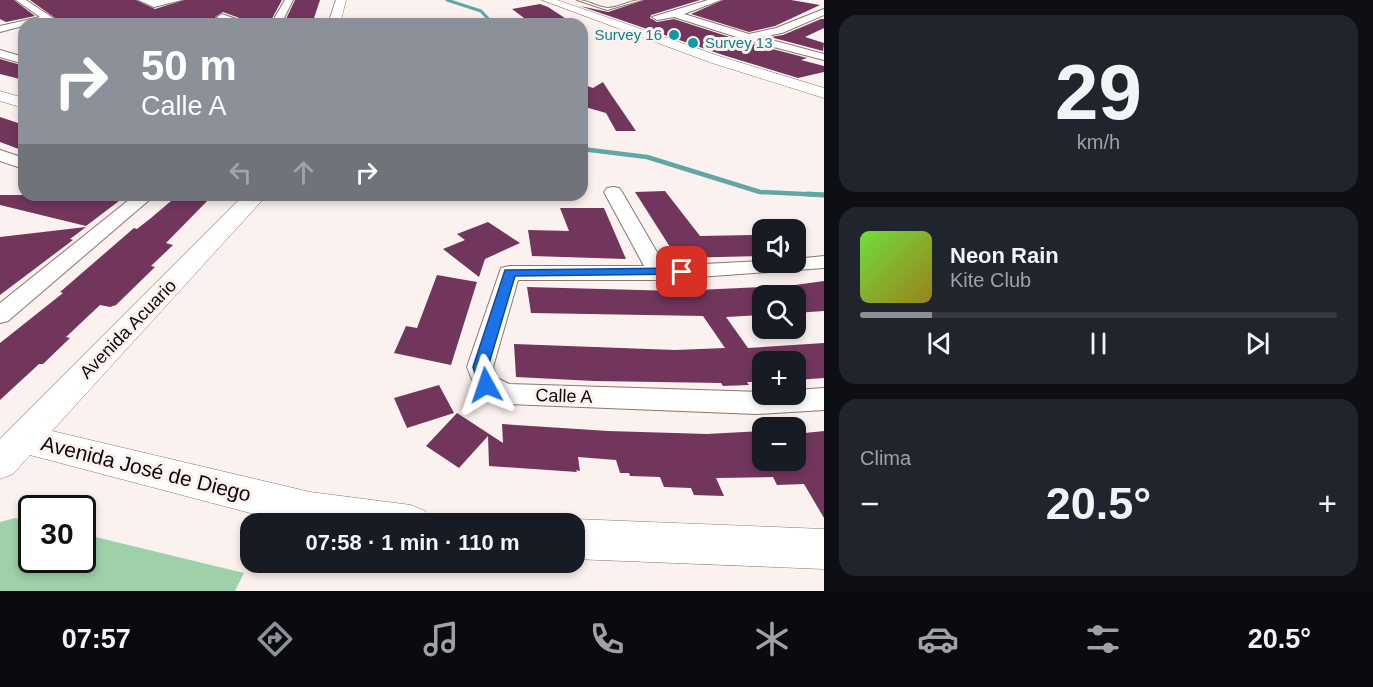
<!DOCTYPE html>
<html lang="es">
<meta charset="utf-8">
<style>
body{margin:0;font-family:Helvetica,sans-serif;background:#20242c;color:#f1f3f6;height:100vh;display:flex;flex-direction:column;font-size:22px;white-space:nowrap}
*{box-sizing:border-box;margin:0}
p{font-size:20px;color:#9ea1a6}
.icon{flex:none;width:33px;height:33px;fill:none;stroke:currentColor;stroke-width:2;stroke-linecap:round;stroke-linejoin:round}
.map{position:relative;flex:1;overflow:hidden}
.sheet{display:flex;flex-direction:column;gap:15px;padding:15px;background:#0d0f14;width:549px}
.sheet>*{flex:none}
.banner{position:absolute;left:18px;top:18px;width:570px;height:183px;border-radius:18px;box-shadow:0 3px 9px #0003;background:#8c9099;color:#fff;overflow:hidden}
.fabs{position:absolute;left:752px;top:219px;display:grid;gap:12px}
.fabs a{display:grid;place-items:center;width:54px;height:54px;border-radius:12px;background:#171b24;box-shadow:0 3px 9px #0003;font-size:30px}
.speed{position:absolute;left:18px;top:495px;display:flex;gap:12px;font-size:30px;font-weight:700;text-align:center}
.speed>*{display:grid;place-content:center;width:78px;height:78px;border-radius:50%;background:#171b24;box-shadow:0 3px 9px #0003;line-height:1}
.speed .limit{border:3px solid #111;border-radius:9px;background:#fff;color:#111}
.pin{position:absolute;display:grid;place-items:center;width:51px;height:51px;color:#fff;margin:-26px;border-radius:12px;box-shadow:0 3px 9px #0006}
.me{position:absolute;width:66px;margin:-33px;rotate:355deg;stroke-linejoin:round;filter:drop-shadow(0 0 4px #0008)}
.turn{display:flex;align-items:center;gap:21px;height:126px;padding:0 24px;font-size:27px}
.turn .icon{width:78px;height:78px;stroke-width:2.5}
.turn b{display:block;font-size:42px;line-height:51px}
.lanes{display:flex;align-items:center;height:57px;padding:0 24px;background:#0003;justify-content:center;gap:30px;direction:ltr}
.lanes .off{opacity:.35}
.big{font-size:45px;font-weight:700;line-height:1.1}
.sheet .widget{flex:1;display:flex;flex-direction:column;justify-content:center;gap:9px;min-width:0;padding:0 21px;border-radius:18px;background:#20242c}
.sheet .dial{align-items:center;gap:0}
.dial b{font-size:78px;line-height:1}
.song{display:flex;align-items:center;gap:18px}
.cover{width:72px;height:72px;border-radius:9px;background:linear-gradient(135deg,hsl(100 70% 55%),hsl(50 70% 35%))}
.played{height:6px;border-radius:3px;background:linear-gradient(90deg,#8c9099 15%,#363941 15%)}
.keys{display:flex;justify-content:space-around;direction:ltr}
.heat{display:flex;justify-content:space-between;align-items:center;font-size:33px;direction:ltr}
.trip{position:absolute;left:240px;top:513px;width:345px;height:60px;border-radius:18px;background:#171b24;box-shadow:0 3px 9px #0003;font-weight:700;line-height:60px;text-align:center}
.menu{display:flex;height:96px;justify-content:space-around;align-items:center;background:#090b0e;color:#9ea1a6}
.menu .icon{width:42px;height:42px}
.menu .selected{color:#8c9099}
.menu b{font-size:27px;color:#f1f3f6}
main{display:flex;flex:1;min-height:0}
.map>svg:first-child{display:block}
</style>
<main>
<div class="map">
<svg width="824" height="591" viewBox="0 0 824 591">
<rect width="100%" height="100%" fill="#fbf1ee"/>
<!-- green -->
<path fill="#9fd0aa" d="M15,518L31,522L32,560H82L83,534L244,573L235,591H0V522Z"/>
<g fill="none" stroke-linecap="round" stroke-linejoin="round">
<!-- stream-far2 -->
<path stroke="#60a7a6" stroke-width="3" d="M447,0L481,11L493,24"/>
<!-- stream-far1 -->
<path stroke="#60a7a6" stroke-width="4.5" d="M582,149L647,157L760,192L824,195"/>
<!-- stream -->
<path stroke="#60a7a6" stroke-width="5" d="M808,194L824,195"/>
</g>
<!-- building -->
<path fill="#72365c" d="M0,0H14L35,16L6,22L0,19Z
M30,0H136L155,9L184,0H282L269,24H248L245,20L223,12L215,17L225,24H39L54,20L55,18Z
M295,0H320L313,21H285Z
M644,0H700L651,15L650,18L657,22L674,19L742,41L807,58L801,60L824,66V72L798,78L723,55L580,6L608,12Z
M723,0H791L820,5L775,26L749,32L691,14Z
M540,4L548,7L574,24H532L512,9Z
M821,19H824V28L805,37L824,43L823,51L770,37L783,35Z
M0,59L24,66V80L0,74Z
M603,82L610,93L636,131H616L606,113L585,107L587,86L593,88Z
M0,117L24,125V151L0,142Z
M665,191L700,236L753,235L762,244V256L677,258L635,192Z
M0,195H82L119,201L86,226L0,205Z
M178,195H213L166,243L173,245L151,266L155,267L116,305L110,307L100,305L66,337L70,338L43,364H39L0,400V343L63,293L60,292L134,228L137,229L151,218Z
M560,208H604L626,259L532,256L528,230L569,231Z
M488,222L520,243L485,259L479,277L443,249L465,240L457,234Z
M86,227L70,239L73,240L0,295V237Z
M437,275L477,282L451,365L394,353L406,326L417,328Z
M824,281V311L795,313V285Z
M527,287L676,291L762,287V315L726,317L748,348L824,343V378L795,380V362H762V382H747L749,385L723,386L721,383L594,381L516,377L514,344L675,350L725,348L703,316L531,313Z
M439,385L454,413L407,428L394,398Z
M457,413L503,443L502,424L608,431L707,434L762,431V460H795V434L824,431V518L804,484L777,485L773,477L716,478L724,496L694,495L691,488L664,487L660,477L630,476L629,473H620L616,460L578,457L580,471L576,470L577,472L489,466L488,436L459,468L426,446Z"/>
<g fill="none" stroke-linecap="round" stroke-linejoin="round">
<defs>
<path id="service" d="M577,0C588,0 597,7 607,8C618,8 630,0 642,0L607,10Z"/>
<path id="minor" d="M16,0H26L53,18L0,32V26L40,17Z
M138,0H182L154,7Z
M285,0H293L281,24H271Z
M708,0H721L684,14L749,34L776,28L824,9V15L782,33L760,37L824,54V60L743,39L674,17L657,20L652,17Z
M222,14L244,22L246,24C235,24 225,24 217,17Z
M0,50L24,57V64L0,57Z
M0,150L24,158V169L0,161Z
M613,187L619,188L622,192L665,266L762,261L795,262V259L824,256V268L658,280H518L493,367L497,378L509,384L762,392V394H795V390L824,388V410L756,414L507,404L477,392L467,367L501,268L509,266H644L604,192L607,188Z
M135,195H155L8,321L0,323V303Z"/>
<path id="tertiary" d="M336,0H346L340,24H328Z
M542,0H557L722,57L824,88V98L712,63Z
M0,91L24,98V108L0,101Z
M244,195H267L52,431L310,492L411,505L425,511L431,524H292L30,455L13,474L0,479V439Z
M574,519L824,529V569L574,559V524H564Z"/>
</defs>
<!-- service casing -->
<use href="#service" stroke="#8c766e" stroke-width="2"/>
<!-- minor casing -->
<use href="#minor" stroke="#8c766e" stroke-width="2"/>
<!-- tertiary casing -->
<use href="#tertiary" stroke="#8c766e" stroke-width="1"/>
<!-- service -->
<use href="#service" fill="#fff" fill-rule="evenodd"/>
<!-- minor -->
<use href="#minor" fill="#fff" fill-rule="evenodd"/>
<!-- tertiary -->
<use href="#tertiary" fill="#fff" fill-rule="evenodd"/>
</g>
<!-- route -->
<path fill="#1a73e8" stroke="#114b97" stroke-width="1.5" d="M682,268L688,272L686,274L515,276L488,367L494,385L492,389L486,391L480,389L473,367L505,270Z"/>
<!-- markers -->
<g fill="#0f9aa8" stroke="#fbf1ee" stroke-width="2">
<circle cx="674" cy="35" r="6"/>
<circle cx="693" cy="43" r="6"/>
</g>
<g text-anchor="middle" stroke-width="6" stroke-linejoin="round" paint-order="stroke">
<!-- far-culture labels -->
<g font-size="15" fill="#0d838f" stroke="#fbf1ee" text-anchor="end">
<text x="662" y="40">Survey 16</text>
<text x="705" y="48" text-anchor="start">Survey 13</text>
</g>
<!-- street labels -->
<g font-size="18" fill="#120a08" stroke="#fbf1ee">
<text transform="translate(128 329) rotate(-46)" y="6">Avenida Acuario</text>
<text transform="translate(564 396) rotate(2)" y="6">Calle A</text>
</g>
<!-- near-street labels -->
<g font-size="21" fill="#120a08" stroke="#fbf1ee">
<text transform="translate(146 469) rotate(14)" y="7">Avenida José de Diego</text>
</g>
</g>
</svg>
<div class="fabs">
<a><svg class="icon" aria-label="sound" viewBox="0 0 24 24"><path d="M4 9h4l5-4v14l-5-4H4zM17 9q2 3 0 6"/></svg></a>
<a><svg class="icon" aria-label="search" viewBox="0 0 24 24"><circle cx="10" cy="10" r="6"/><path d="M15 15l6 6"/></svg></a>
<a>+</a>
<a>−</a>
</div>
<div class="speed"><div class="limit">30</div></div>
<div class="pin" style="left:682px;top:272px;background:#d93025"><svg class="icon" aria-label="arrive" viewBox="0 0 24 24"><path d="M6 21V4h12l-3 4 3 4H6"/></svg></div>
<svg class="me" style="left:486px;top:385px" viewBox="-20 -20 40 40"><path d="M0-17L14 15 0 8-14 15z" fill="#1a73e8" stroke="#fff" stroke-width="4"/></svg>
<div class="trip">07:58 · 1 min · 110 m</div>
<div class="banner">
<div class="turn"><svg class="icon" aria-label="right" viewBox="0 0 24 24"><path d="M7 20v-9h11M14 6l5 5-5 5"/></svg><div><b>50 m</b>Calle A</div></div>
<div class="lanes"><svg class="icon off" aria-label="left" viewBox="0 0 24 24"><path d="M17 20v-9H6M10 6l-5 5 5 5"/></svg><svg class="icon off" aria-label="ahead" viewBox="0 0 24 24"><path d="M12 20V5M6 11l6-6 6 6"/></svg><svg class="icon" aria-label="right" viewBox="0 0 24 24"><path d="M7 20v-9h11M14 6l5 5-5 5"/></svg></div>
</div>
</div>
<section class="sheet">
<div class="widget dial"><b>29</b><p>km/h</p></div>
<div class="widget">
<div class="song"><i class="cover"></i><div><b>Neon Rain</b><p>Kite Club</p></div></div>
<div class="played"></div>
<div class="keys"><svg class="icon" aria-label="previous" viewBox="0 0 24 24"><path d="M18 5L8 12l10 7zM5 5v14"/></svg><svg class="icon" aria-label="pause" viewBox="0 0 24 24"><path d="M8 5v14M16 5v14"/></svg><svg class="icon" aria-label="next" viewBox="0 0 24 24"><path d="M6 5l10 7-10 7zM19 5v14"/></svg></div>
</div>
<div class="widget"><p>Clima</p>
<div class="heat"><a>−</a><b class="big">20.5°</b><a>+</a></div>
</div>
</section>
</main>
<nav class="menu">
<b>07:57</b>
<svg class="icon selected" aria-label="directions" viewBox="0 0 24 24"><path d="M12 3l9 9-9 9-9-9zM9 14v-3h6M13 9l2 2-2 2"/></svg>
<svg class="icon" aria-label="music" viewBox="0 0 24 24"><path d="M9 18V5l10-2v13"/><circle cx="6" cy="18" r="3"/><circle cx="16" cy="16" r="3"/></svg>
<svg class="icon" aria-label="phone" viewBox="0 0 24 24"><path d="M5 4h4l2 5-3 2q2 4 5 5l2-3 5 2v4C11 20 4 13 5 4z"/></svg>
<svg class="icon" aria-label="climate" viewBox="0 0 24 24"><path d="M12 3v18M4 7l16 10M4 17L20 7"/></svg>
<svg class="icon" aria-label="car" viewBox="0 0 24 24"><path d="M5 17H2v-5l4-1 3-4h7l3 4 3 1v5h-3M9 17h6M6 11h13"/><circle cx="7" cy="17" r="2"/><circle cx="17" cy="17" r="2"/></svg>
<svg class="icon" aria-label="filters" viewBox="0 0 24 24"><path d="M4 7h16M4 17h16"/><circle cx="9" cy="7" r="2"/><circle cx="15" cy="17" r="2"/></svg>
<b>20.5°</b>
</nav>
